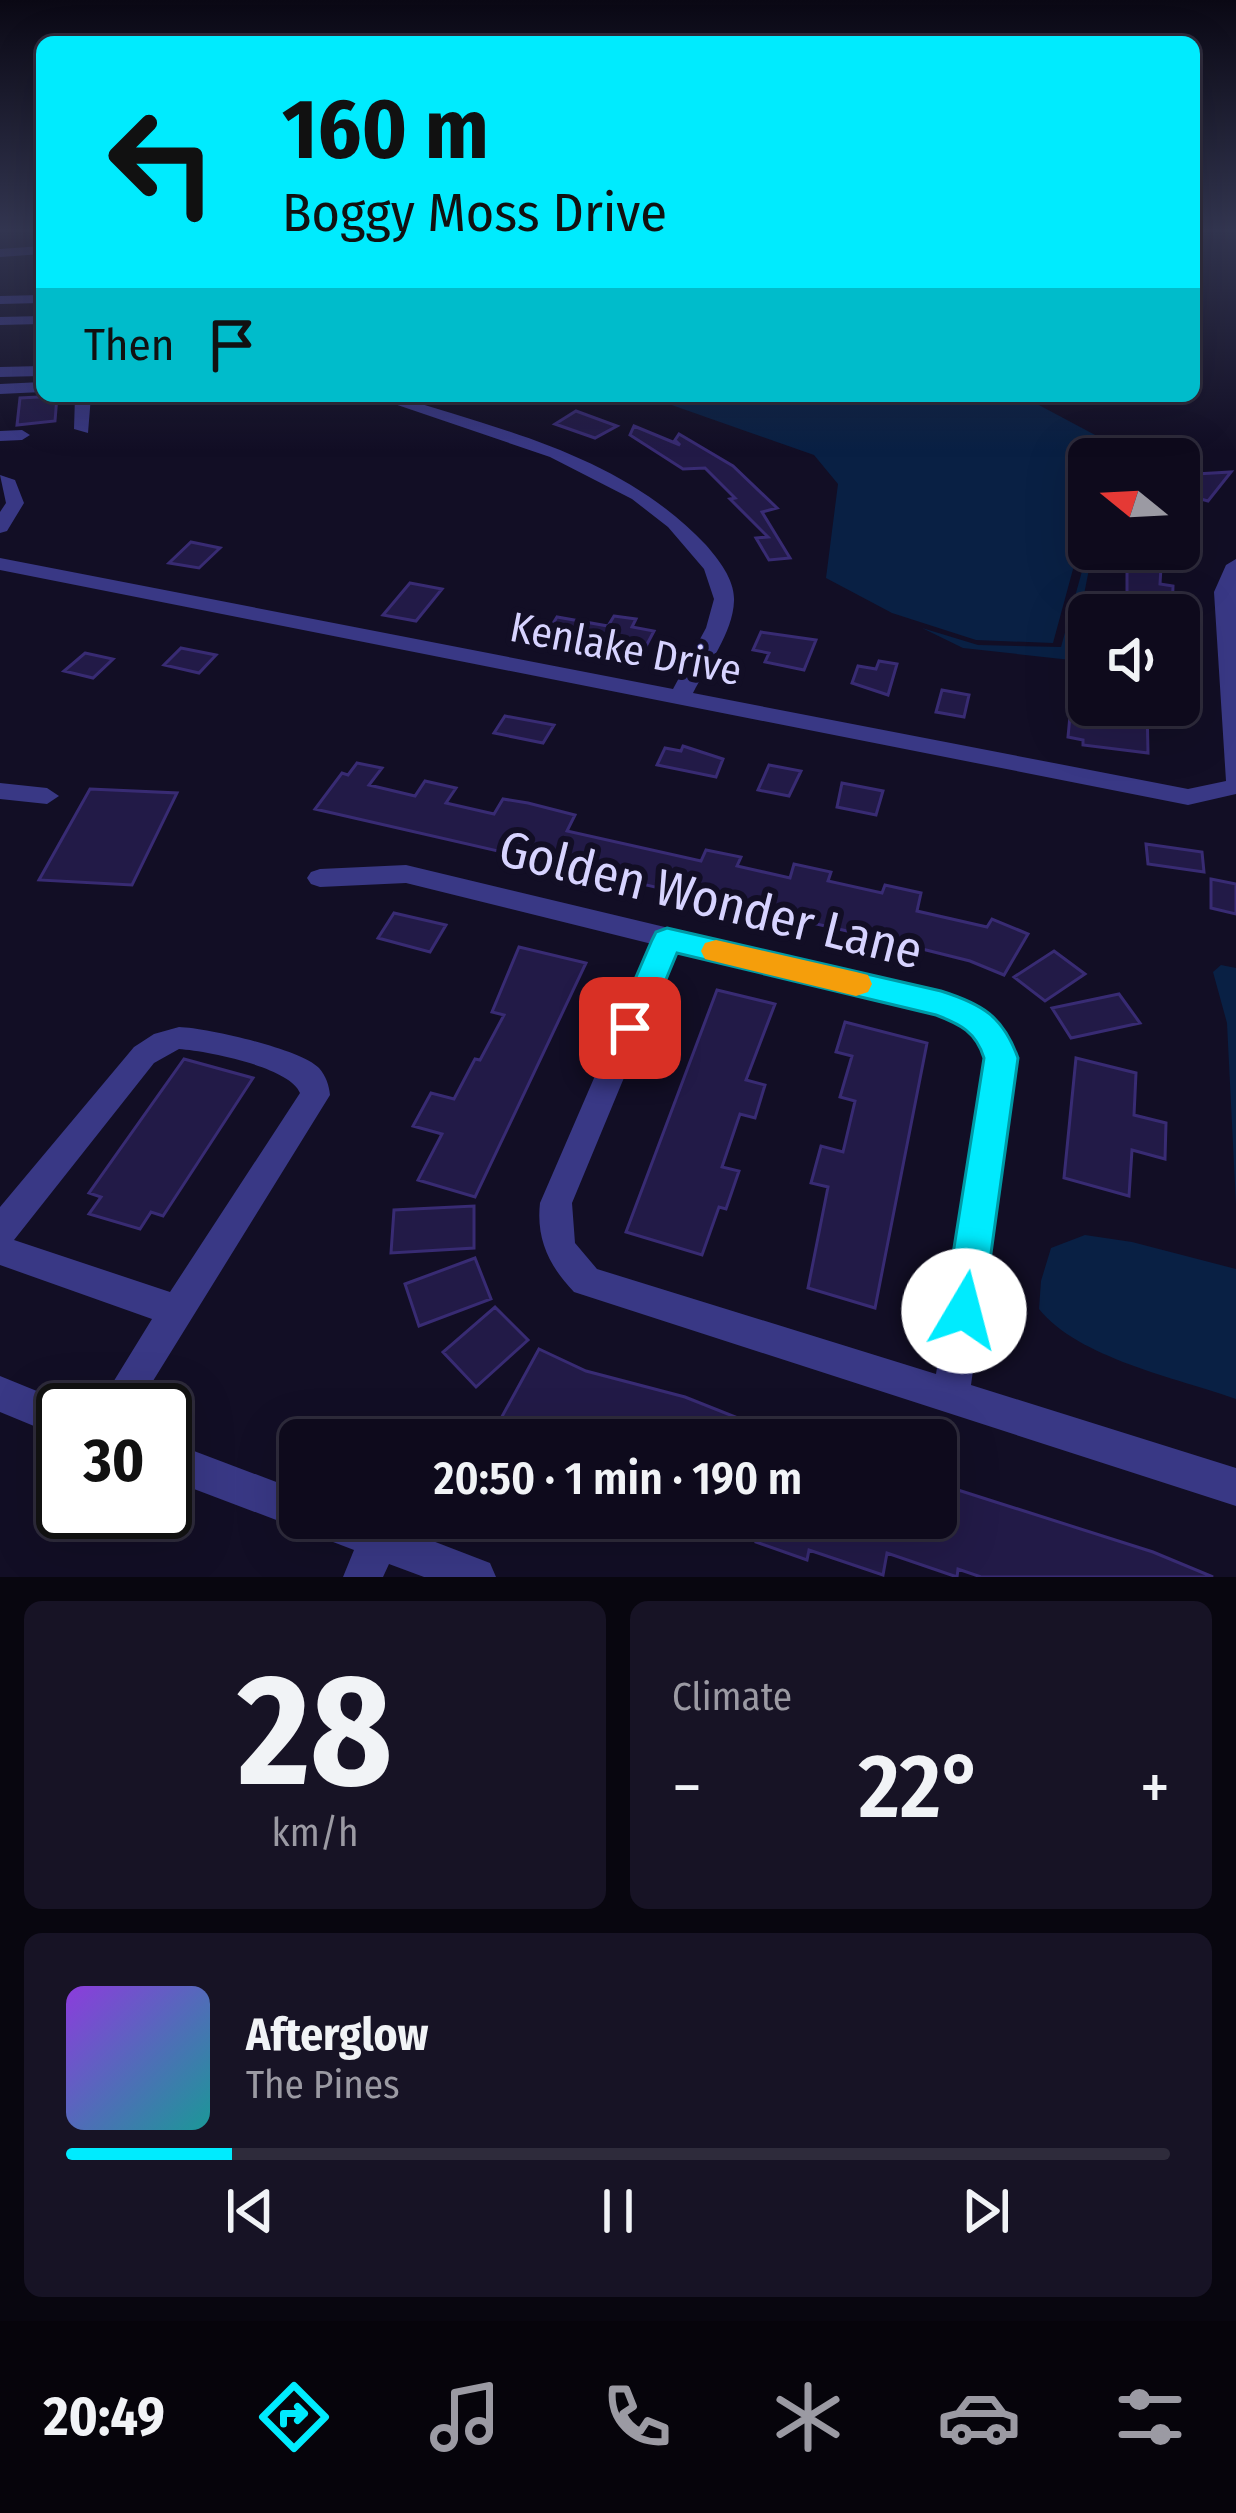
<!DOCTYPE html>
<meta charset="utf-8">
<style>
body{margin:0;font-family:"Fira Sans Condensed",sans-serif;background:#171325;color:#f1f3f6;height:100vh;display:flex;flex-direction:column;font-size:45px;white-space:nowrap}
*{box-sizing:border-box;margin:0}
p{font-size:39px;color:#9b9aa3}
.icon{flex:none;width:66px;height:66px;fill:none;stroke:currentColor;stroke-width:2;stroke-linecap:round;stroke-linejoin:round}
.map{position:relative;height:1577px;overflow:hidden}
.details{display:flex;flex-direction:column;gap:24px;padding:24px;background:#08060f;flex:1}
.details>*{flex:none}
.guide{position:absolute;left:36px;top:36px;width:1164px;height:366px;border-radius:18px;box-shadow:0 12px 48px #0002,0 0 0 3px #2e2b3b;background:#00ebfe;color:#111;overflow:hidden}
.needle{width:78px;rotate:288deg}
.fabs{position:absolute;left:1068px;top:438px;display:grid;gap:24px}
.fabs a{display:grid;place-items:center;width:132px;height:132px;border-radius:18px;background:#0e0a1c;box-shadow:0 12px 48px #0002,0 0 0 3px #2e2b3b;font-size:60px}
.speed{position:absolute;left:36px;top:1383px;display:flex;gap:24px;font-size:60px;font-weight:700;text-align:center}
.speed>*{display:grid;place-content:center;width:156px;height:156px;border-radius:50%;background:#0e0a1c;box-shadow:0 12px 48px #0002,0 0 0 3px #2e2b3b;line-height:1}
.speed .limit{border:6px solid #111;border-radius:18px;background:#fff;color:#111}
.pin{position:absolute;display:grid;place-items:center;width:102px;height:102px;color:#fff;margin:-51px;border-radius:24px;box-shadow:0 6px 18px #0006}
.me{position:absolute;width:132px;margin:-66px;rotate:8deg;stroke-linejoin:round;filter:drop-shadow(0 0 9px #0008)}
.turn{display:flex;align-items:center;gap:42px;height:252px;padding:0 48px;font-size:54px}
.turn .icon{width:156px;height:156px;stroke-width:2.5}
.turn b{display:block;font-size:84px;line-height:102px}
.then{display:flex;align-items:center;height:114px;padding:0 48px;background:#0003;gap:24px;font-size:45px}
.big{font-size:90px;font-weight:600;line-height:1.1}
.details .tile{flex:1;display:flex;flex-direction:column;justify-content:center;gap:18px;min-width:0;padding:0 42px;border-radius:18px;background:#171325}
.details .dial{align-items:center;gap:0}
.dial b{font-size:156px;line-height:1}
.song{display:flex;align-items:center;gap:36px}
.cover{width:144px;height:144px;border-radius:18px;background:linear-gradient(135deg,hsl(270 70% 55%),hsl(180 70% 35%))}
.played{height:12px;border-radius:6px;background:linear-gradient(90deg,#00ebfe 15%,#2e2b3b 15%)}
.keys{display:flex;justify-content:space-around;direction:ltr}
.heat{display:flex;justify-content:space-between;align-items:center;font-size:66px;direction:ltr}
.details .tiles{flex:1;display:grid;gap:24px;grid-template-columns:1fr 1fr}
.tile:last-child{grid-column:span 2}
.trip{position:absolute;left:279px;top:1419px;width:678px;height:120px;border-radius:18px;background:#0e0a1c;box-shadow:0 12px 48px #0002,0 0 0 3px #2e2b3b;font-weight:600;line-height:120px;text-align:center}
.tab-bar{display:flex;height:192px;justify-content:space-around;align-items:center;background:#06040b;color:#9b9aa3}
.tab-bar .icon{width:84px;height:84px}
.tab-bar .active{color:#00ebfe}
.tab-bar b{font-size:54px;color:#f1f3f6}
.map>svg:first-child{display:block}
</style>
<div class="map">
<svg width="1236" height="1577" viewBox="0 0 1236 1577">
<rect width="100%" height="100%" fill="#120e25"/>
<!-- water -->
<path fill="#092044" d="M646,396H1022L1097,436L1109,454L1105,459H1089V510L1053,643L976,640L892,613L826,578L838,484L814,455Z
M1089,546L1093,549L1071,660L963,648L922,628L978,645L1061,647Z
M1221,965L1236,968V1205L1227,1023L1213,972Z
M1085,1235L1132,1242L1236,1269V1399C1177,1378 1078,1358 1039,1309L1041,1281L1051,1248Z"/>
<!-- building -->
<path fill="#221a47" stroke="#382b73" stroke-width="3" d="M57,396L55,421L17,425L20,398Z
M576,411L617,426L595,438L555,424Z
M634,426L680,445L675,440L679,434L733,466L777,508L762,512L790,558L769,560L756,538L768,537L730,499L735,498L705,468L683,469L630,435Z
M1231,472L1208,501L1179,493L1196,474Z
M191,542L220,548L199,568L169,563Z
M1127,549L1162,551L1160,584L1173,586L1172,615H1127Z
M410,583L442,589L416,621L383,615Z
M614,616L636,619L632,627L654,631L645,648L622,644L619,649L546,635L557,617L608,626Z
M761,632L816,640L804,670L765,662L769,653L753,650Z
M181,648L216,655L199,673L164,665Z
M85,653L113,659L93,678L64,671Z
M879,661L897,664L888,695L852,683L858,666L876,669Z
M942,690L969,695L964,717L936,712Z
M1071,705H1147L1148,753L1083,745V740L1068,737Z
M505,716L554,725L543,743L494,733Z
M683,746L723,759L716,777L657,765L665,748L681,751Z
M357,763L382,768L369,785L415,796L425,781L456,788L446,803L494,814L503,799L528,803L575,815L567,831L701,861L706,850L741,857L737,866L790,878L794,864L831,872L828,881L882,893L885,885L921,893L917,911L987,927L992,919L1028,934L1004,975L970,961L882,939L315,809L342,773L348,775Z
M769,765L801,771L789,796L758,790Z
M842,783L883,791L876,815L837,807Z
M90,789L177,793L132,885L39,880Z
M1146,844L1202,852L1204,872L1148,864Z
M1211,879L1236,884V914L1211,908Z
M394,913L446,925L430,952L378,938Z
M519,947L586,963L475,1197L418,1180L442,1134L413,1126L431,1093L454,1099L475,1059L480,1060L504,1015L492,1012Z
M1054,951L1085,974L1045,1001L1014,977Z
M717,990L775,1004L746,1080L765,1085L755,1118L740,1114L722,1167L739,1171L726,1209L719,1207L702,1255L626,1232Z
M1119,994L1140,1023L1071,1038L1052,1008Z
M845,1022L927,1043L875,1308L808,1288L828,1187L811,1183L821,1146L843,1152L855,1101L840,1097L852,1056L836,1052Z
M1076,1058L1136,1073L1134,1115L1166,1123L1165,1159L1132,1150L1129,1196L1064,1178Z
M184,1059L253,1078L163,1216L151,1212L140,1229L89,1214L101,1197L89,1193Z
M474,1206V1248L391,1253L394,1210Z
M475,1258L491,1299L419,1326L405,1284Z
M495,1307L528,1340L476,1387L443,1352Z
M539,1349L586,1371L685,1397L793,1440H508L493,1433Z
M936,1483L1153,1552L1213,1577H981L958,1569L957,1577L887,1553L883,1575L809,1550L807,1560L756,1542L762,1518H936Z"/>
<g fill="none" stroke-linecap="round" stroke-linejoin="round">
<!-- minor -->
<path fill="#393885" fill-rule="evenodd" d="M42,246V254L0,257V249Z
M42,295V303L0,304V296Z
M42,316V324L0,325V317Z
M42,366V376L0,377V367Z
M42,382V392L0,394V384Z
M75,396H91L88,433L74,429Z
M371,396H395C507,431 623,457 706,545C719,560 735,580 734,601C733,633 707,666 693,693L1188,789L1226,781L1214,592L1226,565L1236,559V794L1188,805L0,570V558L673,689L706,628L714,599L704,569L668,527L632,499L550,457Z
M0,431L22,430L30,435L22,440L0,441Z
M0,475L15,480L24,503L7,531L0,533V512L6,503Z
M0,783L47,788L59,796L47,804L0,799Z
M406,865L941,993C978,1005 1001,1020 1016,1057L971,1385L1236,1468V1506L574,1292C549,1266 536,1239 540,1203L652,944L406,883L320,887L311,884L307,878L311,872L320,869ZM677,950L936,1014C959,1023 977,1033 986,1057L936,1374L597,1269L575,1243L572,1203Z
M179,1027C208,1028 300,1049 319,1068C326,1076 329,1085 330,1095L135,1410H96L152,1319L0,1265V1207L134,1047L154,1034ZM179,1049C207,1051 290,1067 300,1093L170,1292L14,1240L154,1063Z
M0,1376L76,1407L77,1410H63V1438L0,1412Z
M165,1440L300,1491V1518H373L490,1563L496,1577H424L389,1564L383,1577H343L354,1550L307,1532L305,1527L300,1529L165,1478Z"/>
</g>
<!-- sky -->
<linearGradient id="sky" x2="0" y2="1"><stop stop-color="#0a0814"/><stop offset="0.51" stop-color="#333651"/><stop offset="1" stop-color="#333651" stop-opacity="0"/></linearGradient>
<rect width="1236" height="451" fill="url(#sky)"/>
<!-- route -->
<path fill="#00ebfe" stroke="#0099a5" stroke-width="3" d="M667,928L941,991C982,1004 1003,1016 1018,1058L983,1311L978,1324L964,1329L950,1324L944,1311L984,1058C976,1032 960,1024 936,1015L677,953L642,1037L630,1040L618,1037L614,1028L652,940L656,932Z"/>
<!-- slow -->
<path fill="#f59e0b" d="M716,940L856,972L868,975L872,984L868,992L856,996L705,959L701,951L705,943Z"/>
<g text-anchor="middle" stroke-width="12" stroke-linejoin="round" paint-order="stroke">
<!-- street labels -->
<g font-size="42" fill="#d7d3ff" stroke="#120e25">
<text transform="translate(626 648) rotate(11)" y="15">Kenlake Drive</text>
</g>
<!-- near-street labels -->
<g font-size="51" fill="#d7d3ff" stroke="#120e25">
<text transform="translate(711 899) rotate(14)" y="18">Golden Wonder Lane</text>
</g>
</g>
</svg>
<div class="fabs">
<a><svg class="needle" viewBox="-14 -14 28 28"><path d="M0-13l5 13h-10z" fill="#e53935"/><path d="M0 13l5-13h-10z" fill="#9b9aa3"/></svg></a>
<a><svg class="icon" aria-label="sound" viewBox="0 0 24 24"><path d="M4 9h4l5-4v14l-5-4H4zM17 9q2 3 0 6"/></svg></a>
</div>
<div class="speed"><div class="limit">30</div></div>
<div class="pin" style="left:630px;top:1028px;background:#d93025"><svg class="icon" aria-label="arrive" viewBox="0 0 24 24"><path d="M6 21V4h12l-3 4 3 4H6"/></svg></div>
<svg class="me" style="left:964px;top:1311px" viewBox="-20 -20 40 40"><circle r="19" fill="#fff"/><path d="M0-13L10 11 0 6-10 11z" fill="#00ebfe"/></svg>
<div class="trip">20:50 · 1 min · 190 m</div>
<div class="guide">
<div class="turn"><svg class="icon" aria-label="left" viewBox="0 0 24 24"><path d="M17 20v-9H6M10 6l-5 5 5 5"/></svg><div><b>160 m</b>Boggy Moss Drive</div></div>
<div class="then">Then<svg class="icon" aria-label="arrive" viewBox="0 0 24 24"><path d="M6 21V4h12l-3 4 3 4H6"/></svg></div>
</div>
</div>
<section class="details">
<div class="tiles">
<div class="tile dial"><b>28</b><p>km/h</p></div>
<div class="tile"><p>Climate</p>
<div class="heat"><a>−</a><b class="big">22°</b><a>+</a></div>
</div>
<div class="tile">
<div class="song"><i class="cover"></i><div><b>Afterglow</b><p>The Pines</p></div></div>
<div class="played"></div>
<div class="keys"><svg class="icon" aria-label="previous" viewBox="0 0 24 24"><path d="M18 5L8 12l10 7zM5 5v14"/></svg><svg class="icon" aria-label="pause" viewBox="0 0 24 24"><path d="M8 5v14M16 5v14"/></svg><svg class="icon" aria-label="next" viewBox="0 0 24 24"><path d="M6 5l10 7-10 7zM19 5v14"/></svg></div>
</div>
</div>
</section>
<nav class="tab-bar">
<b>20:49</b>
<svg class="icon active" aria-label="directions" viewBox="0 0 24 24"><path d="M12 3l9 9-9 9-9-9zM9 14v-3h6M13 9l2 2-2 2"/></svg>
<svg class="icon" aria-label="music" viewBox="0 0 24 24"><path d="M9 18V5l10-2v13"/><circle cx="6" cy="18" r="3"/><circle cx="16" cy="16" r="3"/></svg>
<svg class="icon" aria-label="phone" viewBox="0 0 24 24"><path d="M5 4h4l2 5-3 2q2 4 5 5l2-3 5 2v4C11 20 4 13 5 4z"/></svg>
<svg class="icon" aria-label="climate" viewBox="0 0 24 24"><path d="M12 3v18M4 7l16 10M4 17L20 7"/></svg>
<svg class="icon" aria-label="car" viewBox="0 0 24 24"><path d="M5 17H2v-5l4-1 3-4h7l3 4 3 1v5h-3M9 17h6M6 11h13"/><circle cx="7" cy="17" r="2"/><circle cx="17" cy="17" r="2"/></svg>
<svg class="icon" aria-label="filters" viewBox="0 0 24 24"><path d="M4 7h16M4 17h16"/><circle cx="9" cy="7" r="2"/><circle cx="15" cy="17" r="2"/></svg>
</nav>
